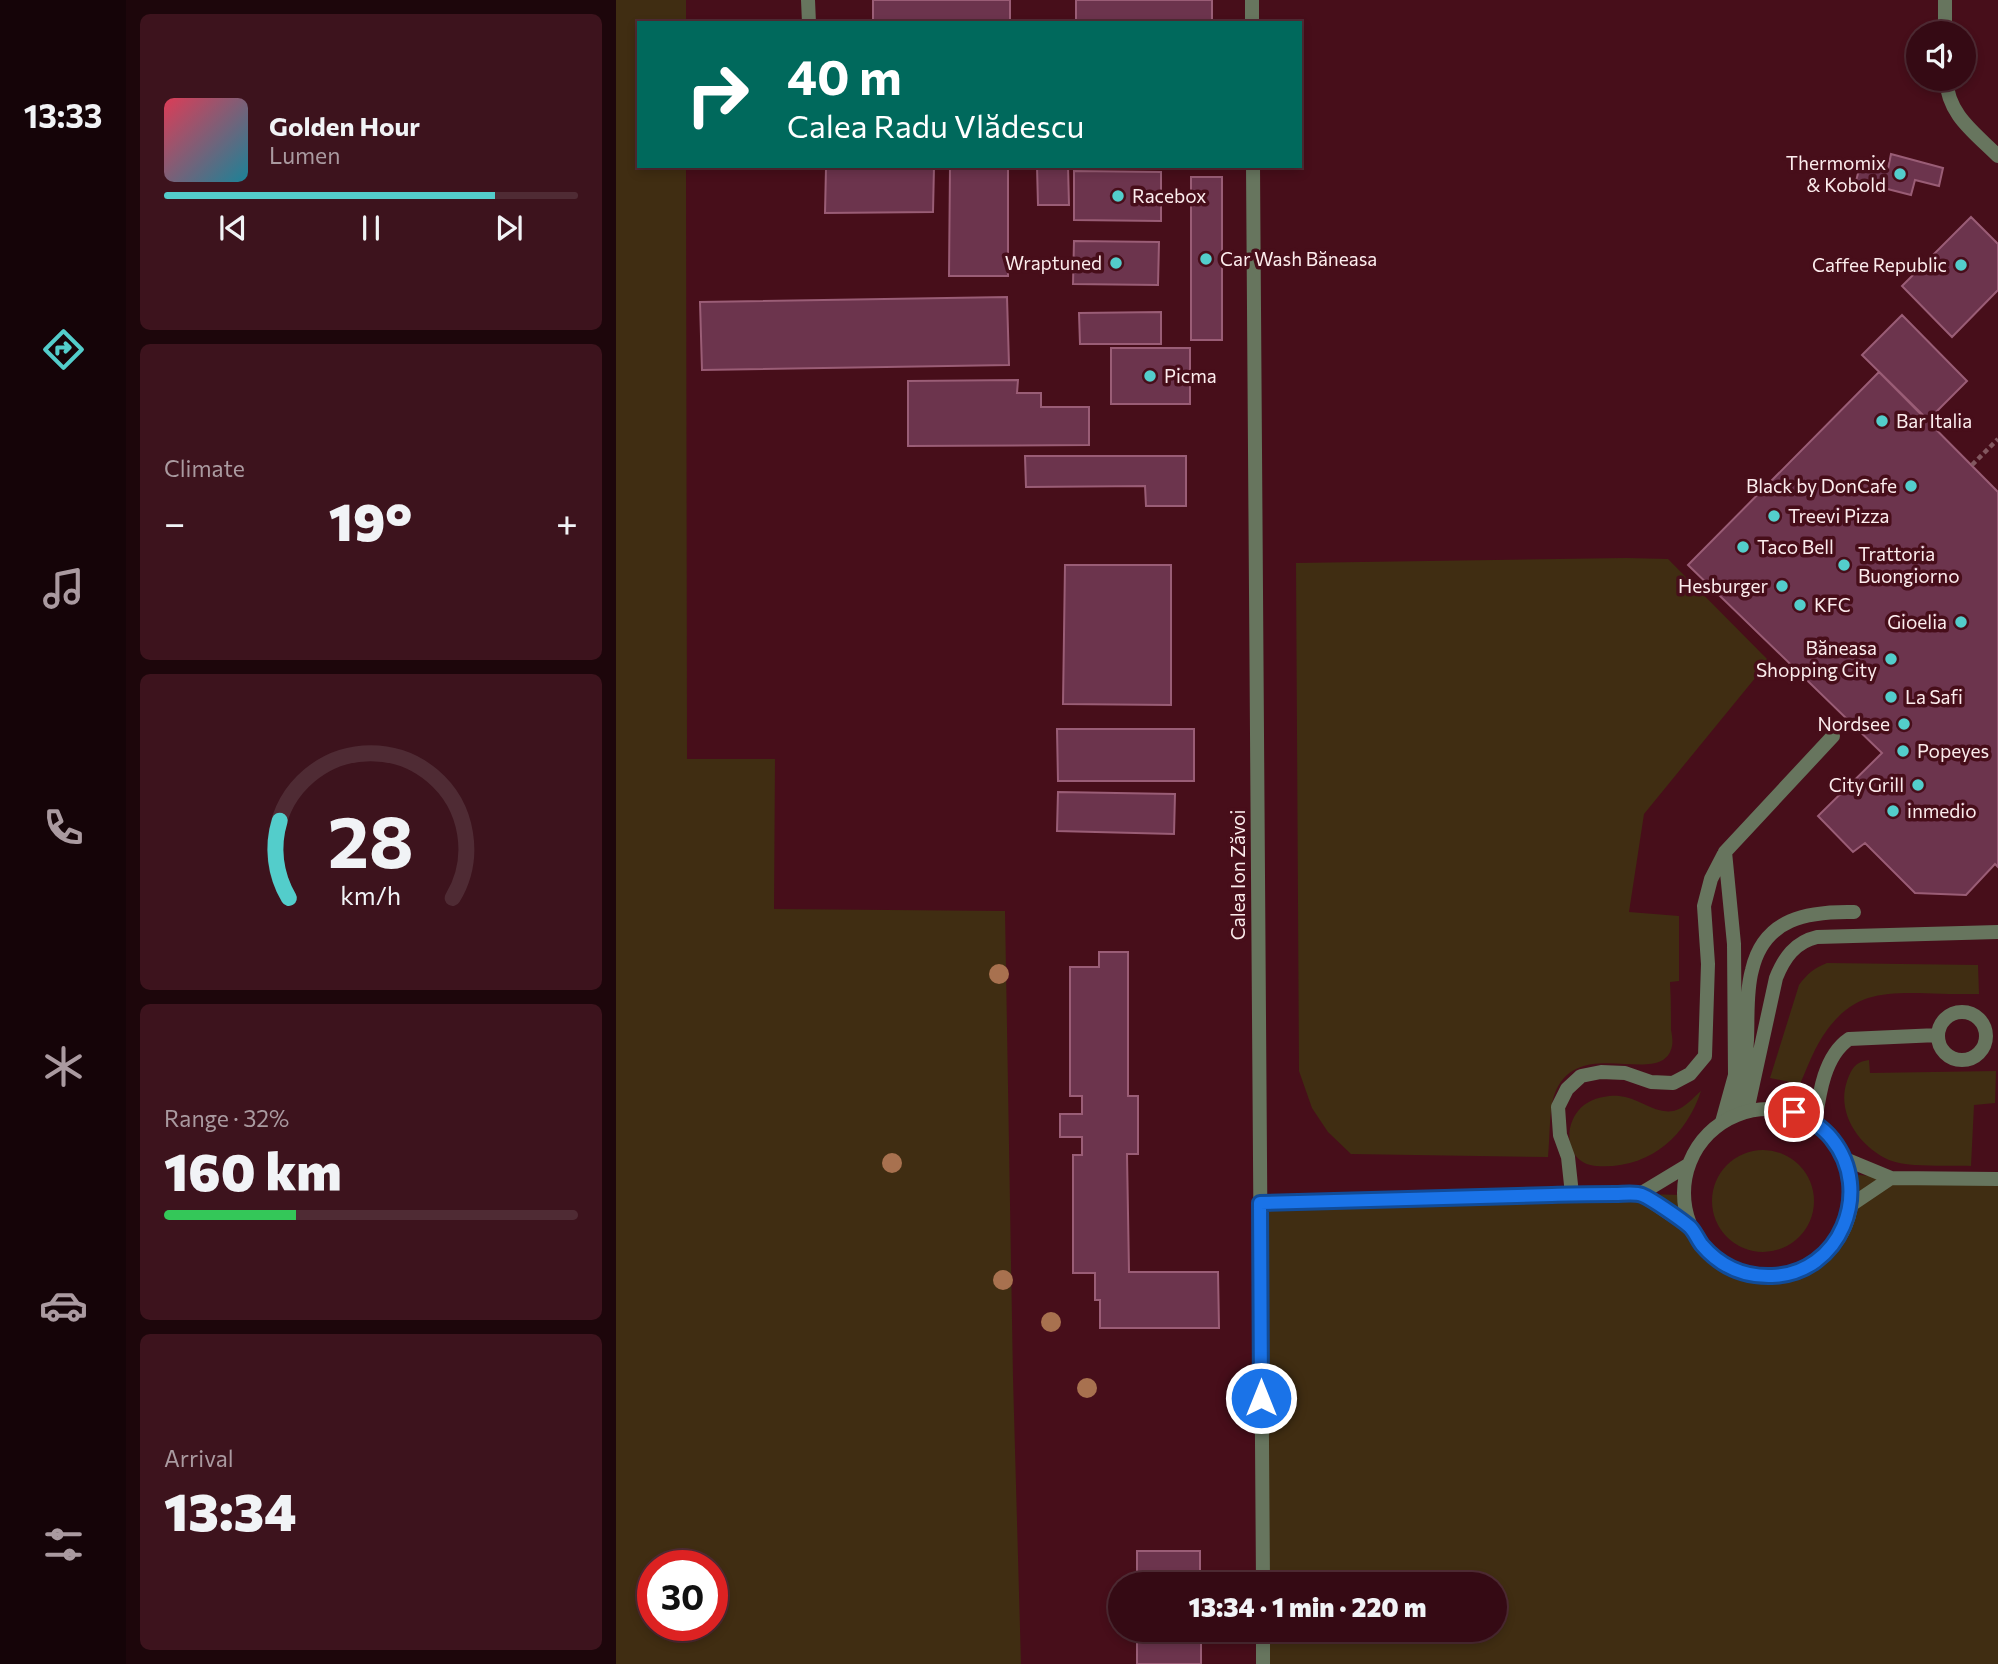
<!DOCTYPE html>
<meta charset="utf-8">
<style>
body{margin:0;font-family:Commissioner,sans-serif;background:#3d131d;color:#f1f3f6;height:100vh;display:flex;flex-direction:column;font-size:26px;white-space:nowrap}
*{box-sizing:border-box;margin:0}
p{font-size:23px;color:#aa9aa0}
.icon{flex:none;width:38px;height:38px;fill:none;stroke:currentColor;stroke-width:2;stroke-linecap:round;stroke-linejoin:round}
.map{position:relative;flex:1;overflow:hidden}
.panel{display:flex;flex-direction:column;gap:14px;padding:14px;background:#1d060b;width:490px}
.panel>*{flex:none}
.hud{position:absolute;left:21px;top:21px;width:665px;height:147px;border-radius:0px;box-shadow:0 4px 10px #0003,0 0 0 2px #4f2b34;background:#00695c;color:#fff;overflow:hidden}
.controls{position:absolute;left:1290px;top:21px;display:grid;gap:14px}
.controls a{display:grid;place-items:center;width:70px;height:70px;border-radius:50%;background:#350a14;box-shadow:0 4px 10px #0003,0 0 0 2px #4f2b34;font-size:35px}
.speed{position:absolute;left:21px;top:1550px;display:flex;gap:14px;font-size:35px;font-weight:700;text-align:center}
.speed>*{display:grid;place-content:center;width:91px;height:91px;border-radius:50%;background:#350a14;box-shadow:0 4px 10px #0003,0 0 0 2px #4f2b34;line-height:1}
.speed .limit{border:10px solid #d22;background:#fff;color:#111}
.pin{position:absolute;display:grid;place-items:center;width:60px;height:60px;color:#fff;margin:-30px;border:4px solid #fff;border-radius:50%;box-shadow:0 2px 7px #0007}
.me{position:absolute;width:77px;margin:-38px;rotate:0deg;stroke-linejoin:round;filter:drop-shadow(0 0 5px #0008)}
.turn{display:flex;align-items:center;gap:24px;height:147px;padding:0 35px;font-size:32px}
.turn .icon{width:91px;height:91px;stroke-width:2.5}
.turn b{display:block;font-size:49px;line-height:60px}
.big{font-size:52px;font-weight:800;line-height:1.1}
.panel .widget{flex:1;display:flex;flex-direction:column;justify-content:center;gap:10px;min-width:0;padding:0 24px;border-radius:10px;background:#3d131d}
.panel .dial{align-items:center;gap:0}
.dial svg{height:182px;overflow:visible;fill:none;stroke:#4f2b34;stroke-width:7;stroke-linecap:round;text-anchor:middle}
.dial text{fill:#f1f3f6;stroke:none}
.song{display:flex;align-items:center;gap:21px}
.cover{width:84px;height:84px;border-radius:10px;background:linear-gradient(135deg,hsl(350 70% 55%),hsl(190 70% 35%))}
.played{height:7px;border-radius:4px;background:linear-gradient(90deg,#53cdcb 80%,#4f2b34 80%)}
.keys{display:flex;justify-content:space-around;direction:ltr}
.heat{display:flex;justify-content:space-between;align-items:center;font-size:38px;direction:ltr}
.charge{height:10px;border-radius:5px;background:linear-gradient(90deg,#34c759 32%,#4f2b34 0)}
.trip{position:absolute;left:492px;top:1572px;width:399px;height:70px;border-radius:35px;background:#350a14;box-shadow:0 4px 10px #0003,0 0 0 2px #4f2b34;font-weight:800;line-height:70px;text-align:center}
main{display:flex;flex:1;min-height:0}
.menu{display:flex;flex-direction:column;width:126px;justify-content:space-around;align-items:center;background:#150408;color:#aa9aa0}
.menu .icon{width:49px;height:49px}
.menu .on{color:#53cdcb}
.menu b{font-size:32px;color:#f1f3f6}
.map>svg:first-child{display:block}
</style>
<main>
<nav class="menu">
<b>13:33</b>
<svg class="icon on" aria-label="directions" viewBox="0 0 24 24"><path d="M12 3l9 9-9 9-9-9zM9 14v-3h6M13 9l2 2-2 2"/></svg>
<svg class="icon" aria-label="music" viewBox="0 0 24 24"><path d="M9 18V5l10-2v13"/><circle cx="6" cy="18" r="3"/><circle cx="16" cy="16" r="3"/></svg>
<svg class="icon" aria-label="phone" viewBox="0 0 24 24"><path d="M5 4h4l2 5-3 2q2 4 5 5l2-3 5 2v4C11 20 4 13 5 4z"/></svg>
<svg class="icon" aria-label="climate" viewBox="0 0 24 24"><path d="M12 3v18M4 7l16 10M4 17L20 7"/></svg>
<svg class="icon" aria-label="car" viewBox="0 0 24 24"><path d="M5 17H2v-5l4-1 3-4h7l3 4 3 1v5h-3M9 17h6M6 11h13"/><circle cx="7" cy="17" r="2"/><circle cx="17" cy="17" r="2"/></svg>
<svg class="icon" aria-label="filters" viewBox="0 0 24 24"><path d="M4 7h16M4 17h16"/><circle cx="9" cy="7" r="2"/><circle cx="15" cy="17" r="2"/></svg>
</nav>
<section class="panel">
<div class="widget">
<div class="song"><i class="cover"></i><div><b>Golden Hour</b><p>Lumen</p></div></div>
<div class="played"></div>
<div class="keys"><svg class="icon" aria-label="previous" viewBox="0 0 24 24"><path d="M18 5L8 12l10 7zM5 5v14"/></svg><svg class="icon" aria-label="pause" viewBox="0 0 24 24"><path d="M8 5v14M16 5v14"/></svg><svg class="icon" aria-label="next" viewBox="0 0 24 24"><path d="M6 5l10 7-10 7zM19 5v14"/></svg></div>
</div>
<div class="widget"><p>Climate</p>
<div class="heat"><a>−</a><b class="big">19°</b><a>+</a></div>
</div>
<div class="widget dial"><svg viewBox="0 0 100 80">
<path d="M14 69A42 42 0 1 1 86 69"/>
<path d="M14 69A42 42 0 0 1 10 35" stroke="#53cdcb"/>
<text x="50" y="56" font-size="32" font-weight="700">28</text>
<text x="50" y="72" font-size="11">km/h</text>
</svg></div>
<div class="widget"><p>Range · 32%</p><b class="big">160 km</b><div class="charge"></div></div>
<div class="widget"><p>Arrival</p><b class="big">13:34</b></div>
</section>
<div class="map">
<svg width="1382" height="1664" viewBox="0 0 1382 1664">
<rect width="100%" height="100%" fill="#470e1a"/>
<!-- green -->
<path fill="#402d12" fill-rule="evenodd" d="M0,0H70V23H23V166H70L71,759H159L158,909L389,911L397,1378L405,1664H0ZM37,1566H96V1626H37Z
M1010,558L1052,559L1153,661L1028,814L1013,912L1063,916V981L1054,982C1055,998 1055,1014 1055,1030C1056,1035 1057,1041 1056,1046C1047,1090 962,1033 939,1093C933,1108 934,1140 932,1157L735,1154L712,1132L696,1108L683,1071L680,563Z
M1211,963L1362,965L1363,994C1343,994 1323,994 1302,993C1262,993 1237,995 1211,1030C1199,1046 1192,1066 1184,1084L1154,1078L1183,985C1191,974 1198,968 1211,963Z
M1253,1060L1254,1073L1380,1071L1379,1103L1358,1105L1355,1166C1333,1165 1293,1168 1273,1160C1243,1146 1220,1113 1231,1081C1236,1068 1239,1062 1253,1060Z
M1085,1091C1070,1137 1032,1170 980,1166C944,1163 946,1112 977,1100C984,1097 996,1095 1003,1096C1024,1097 1044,1120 1065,1108C1072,1104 1079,1096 1085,1091Z
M1096 1201a51 51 0 1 1 102 0a51 51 0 1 1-102 0Z
M1233,1174L1275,1178L1382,1179V1664H647V1629H878V1584H647L644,1203L1024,1194L1068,1195C1071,1221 1079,1243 1102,1259C1105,1262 1110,1267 1115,1268C1124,1271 1137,1270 1147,1271C1155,1272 1165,1274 1174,1273C1182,1273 1191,1267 1198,1263C1229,1242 1238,1209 1233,1174Z"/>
<!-- building -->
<path fill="#6c344d" stroke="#9a5d76" stroke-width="2" d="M257,0H394V23H257Z
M460,0H596V23H460Z
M1275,154L1327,168L1323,186L1299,180L1295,195L1240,181L1245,162L1272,169Z
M421,166H452L453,205H422Z
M318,167L317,212L209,213L210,168Z
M334,167L392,168V276H333Z
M458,171L545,172V221L458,220Z
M575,177H606V340H575Z
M1355,217L1382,244V290L1336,337L1286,286Z
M458,241L543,242L542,285L457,284Z
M391,297L393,365L86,370L84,302Z
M545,312V344H464L463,313Z
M1286,315L1351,381L1312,420L1246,355Z
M495,348H574V404H495Z
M1263,372L1382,492V867L1379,864L1350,895L1299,893L1249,843L1237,852L1202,816L1266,753L1072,565Z
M402,380L401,393H425V407H473V445L292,446V381Z
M409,456H570V506H530L529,486L410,487Z
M449,565H555V705L447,704Z
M441,729H578V781H442Z
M442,792L559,794L558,834L441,831Z
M483,952H512V1096H522V1154H511L513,1272H602L603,1328H484V1300H479V1273H457V1155H466V1137H444V1114H466V1096H454V967H483Z
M521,1551H584V1584H521Z
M521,1629H585V1664H521Z"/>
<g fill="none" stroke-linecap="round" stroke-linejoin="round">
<!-- path -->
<path stroke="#82575f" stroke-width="4.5" stroke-dasharray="5 3.5" stroke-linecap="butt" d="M1356,465L1382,439"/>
<!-- lane -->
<path stroke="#67755e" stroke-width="14" d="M192,0L193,23
M1329,33V0
M1330,79C1332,115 1358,132 1382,156
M1322 1036a24 24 0 1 1 48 0a24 24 0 1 1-48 0Z
M1131,1111L1160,978C1168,958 1179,942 1201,937L1382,932
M1119,1115C1122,1103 1126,1091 1128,1078C1130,1066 1130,1053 1131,1040C1132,1018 1130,992 1136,970C1148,918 1192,911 1238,912
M1106,1122L1119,1075L1118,944L1109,852
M1199,1123C1203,1095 1208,1056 1233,1039L1322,1035
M956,1194L952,1157L944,1135L942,1107L951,1089L965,1076L985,1072L1009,1073L1035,1082L1057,1083L1074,1074L1089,1056L1092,964L1088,906L1095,879L1109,852L1217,736"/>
<!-- street -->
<path stroke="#67755e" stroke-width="14" d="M636,0V23
M637,166L647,1584
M1068 1193a84 84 0 1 1 168 0a84 84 0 1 1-168 0Z
M1229,1159L1275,1178L1382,1179
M1024,1194L1075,1228
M644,1203L956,1194H1024L1072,1165
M1235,1205L1275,1178
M647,1629V1664"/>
</g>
<!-- trees -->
<g fill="#a8714f">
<circle cx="383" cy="974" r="10"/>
<circle cx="276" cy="1163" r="10"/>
<circle cx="387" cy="1280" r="10"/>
<circle cx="435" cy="1322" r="10"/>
<circle cx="471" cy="1388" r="10"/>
</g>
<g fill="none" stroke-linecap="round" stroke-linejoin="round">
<defs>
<path id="route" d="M645,1398L644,1203C741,1200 838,1197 936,1195C957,1194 978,1194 999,1194C1007,1194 1019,1192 1026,1195C1036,1199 1066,1220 1074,1227C1079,1232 1082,1240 1086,1245C1104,1266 1128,1277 1156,1276C1224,1274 1258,1191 1216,1139C1206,1126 1192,1119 1178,1112"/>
</defs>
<!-- route casing -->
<use href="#route" stroke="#114b97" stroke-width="18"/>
<!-- route -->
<use href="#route" stroke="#1a73e8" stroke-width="12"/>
</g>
<!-- markers -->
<g fill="#53cdcb" stroke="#470e1a" stroke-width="2.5">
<circle cx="1284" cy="174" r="7"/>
<circle cx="502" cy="196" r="7"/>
<circle cx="590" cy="259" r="7"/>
<circle cx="500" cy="263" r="7"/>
<circle cx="1345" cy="265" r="7"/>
<circle cx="534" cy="376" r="7"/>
<circle cx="1266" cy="421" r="7"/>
<circle cx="1295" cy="486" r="7"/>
<circle cx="1158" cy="516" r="7"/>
<circle cx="1127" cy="547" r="7"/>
<circle cx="1228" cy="565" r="7"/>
<circle cx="1166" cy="586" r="7"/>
<circle cx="1184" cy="605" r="7"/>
<circle cx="1345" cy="622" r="7"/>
<circle cx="1275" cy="659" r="7"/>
<circle cx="1275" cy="697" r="7"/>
<circle cx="1288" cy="724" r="7"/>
<circle cx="1287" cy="751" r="7"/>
<circle cx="1302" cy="785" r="7"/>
<circle cx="1277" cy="811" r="7"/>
</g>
<g text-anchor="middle" stroke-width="7" stroke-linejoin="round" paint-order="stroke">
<!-- poi labels -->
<g font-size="19" fill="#fceced" stroke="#470e1a" text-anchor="start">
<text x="1270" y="170" text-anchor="end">Thermomix<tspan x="1270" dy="22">&amp; Kobold</tspan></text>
<text x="516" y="203">Racebox</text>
<text x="604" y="266">Car Wash Băneasa</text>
<text x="486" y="270" text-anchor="end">Wraptuned</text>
<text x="1331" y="272" text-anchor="end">Caffee Republic</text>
<text x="548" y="383">Picma</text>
<text x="1280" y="428">Bar Italia</text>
<text x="1281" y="493" text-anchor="end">Black by DonCafe</text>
<text x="1172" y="523">Treevi Pizza</text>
<text x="1141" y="554">Taco Bell</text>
<text x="1242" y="561">Trattoria<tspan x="1242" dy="22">Buongiorno</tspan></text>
<text x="1152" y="593" text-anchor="end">Hesburger</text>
<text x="1198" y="612">KFC</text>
<text x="1331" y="629" text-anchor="end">Gioelia</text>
<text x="1261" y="655" text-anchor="end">Băneasa<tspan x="1261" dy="22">Shopping City</tspan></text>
<text x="1289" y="704">La Safi</text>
<text x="1274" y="731" text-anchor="end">Nordsee</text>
<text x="1301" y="758">Popeyes</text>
<text x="1288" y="792" text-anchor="end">City Grill</text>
<text x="1291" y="818">inmedio</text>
</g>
<!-- street labels -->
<g font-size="19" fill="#fceced" stroke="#470e1a">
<text transform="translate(622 875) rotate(-90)" y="7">Calea Ion Zăvoi</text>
</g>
</g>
</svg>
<div class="controls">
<a><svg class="icon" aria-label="sound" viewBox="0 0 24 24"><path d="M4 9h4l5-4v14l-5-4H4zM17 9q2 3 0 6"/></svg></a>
</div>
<div class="speed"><div class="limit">30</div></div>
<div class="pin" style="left:1178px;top:1112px;background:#d93025"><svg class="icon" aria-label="arrive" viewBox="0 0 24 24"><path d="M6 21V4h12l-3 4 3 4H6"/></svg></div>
<svg class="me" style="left:645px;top:1398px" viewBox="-20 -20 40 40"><circle r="17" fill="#1a73e8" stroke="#fff" stroke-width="3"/><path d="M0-11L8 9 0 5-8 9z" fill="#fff"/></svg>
<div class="trip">13:34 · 1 min · 220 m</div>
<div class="hud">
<div class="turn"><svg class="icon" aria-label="right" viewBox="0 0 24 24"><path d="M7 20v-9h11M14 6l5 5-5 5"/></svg><div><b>40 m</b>Calea Radu Vlădescu</div></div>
</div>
</div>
</main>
